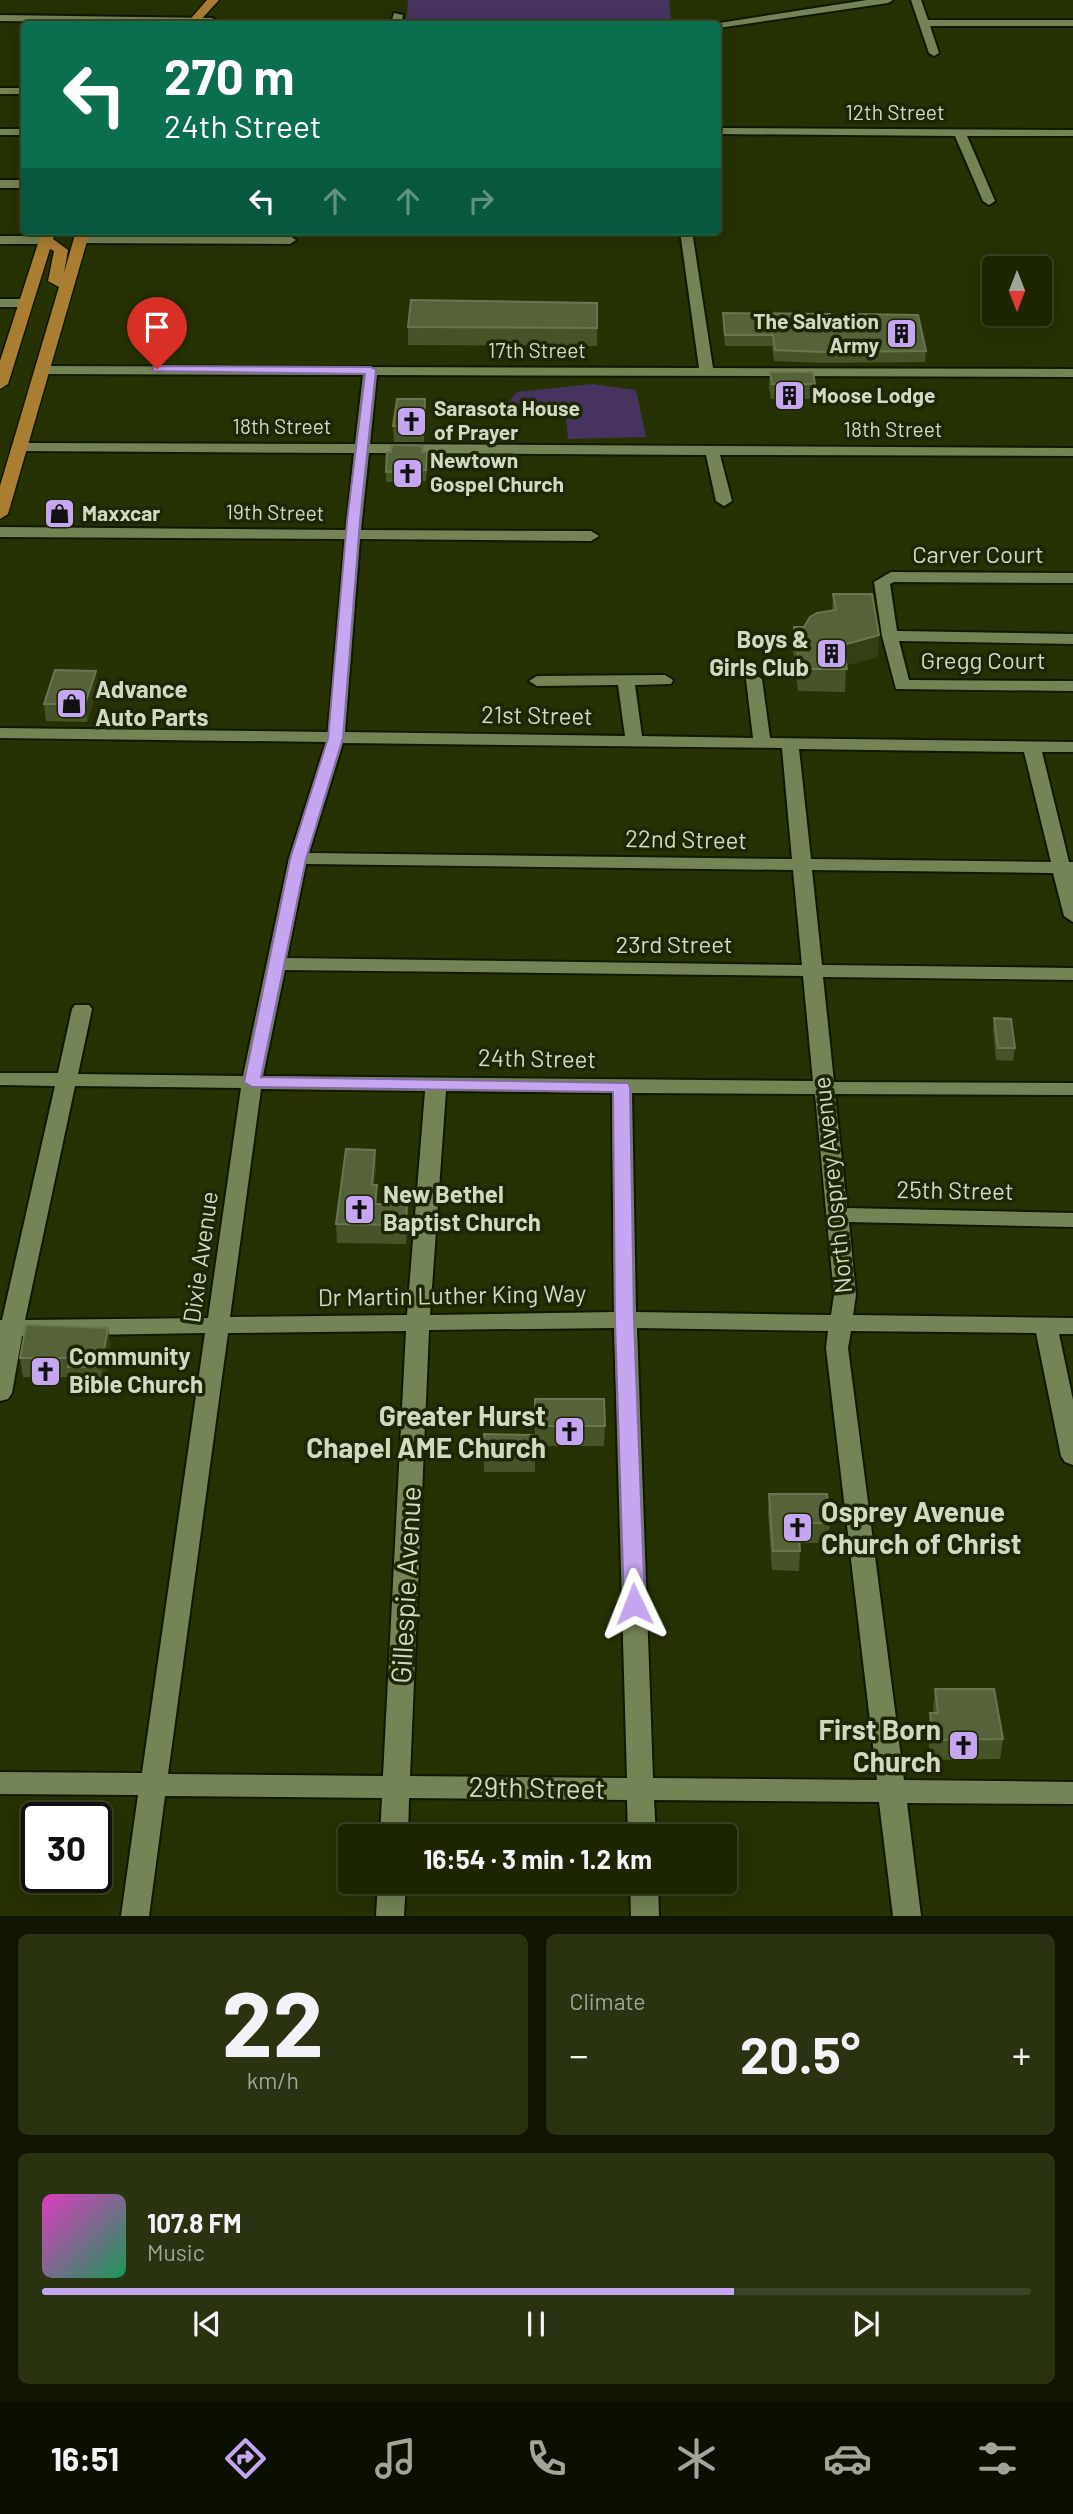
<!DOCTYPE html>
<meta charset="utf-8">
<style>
body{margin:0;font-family:Barlow,sans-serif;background:#293211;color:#f1f3f6;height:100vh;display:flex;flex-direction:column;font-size:26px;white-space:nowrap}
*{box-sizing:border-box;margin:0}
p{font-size:23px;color:#a0a599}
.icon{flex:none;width:38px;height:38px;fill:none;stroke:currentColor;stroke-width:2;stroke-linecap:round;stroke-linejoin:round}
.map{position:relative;height:1916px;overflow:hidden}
.drawer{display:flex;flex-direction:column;gap:18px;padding:18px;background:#0f1501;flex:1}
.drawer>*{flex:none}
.banner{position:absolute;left:21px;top:21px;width:700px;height:214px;border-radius:7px;box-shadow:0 4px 18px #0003,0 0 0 2px #3a4324;background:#0b6e4f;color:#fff;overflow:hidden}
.needle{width:46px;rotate:180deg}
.controls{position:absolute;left:982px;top:256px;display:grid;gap:14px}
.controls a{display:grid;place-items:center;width:70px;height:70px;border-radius:7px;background:#1c2602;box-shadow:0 4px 18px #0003,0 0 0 2px #3a4324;font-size:35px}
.speed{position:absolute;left:21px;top:1802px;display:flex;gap:14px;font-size:35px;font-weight:700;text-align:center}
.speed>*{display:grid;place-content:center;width:91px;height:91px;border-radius:50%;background:#1c2602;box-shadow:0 4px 18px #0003,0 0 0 2px #3a4324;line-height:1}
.speed .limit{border:4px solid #111;border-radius:10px;background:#fff;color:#111}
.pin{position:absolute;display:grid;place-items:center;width:60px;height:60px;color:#fff;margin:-72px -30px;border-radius:50% 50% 50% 0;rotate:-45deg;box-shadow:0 0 7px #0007}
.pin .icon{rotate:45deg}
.me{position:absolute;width:77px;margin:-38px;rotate:358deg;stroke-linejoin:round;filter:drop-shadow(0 0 5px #0008)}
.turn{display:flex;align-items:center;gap:24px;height:147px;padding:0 28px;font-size:32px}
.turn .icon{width:91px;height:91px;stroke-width:2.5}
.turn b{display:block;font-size:49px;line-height:60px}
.lanes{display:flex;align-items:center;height:66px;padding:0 28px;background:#0003;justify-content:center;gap:35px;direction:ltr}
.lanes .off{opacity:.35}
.big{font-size:52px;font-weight:700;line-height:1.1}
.drawer .card{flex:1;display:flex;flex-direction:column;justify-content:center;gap:10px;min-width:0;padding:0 24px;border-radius:10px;background:#293211}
.drawer .dial{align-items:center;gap:0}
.dial b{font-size:91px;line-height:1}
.song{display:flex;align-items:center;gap:21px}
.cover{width:84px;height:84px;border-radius:10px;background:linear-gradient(135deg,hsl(310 70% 55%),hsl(150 70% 35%))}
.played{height:7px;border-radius:4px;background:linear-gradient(90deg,#c5a7f1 70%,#3a4324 70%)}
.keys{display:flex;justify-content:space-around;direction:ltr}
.heat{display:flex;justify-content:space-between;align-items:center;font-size:38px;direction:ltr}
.drawer .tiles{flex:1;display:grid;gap:18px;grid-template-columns:1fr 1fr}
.card:last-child{grid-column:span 2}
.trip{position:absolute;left:338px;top:1824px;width:399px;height:70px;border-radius:7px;background:#1c2602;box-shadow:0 4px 18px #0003,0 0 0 2px #3a4324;font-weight:700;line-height:70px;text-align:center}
.menu{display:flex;height:112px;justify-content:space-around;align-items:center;background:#0b0f01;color:#a0a599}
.menu .icon{width:49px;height:49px}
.menu .selected{color:#c5a7f1}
.menu b{font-size:32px;color:#f1f3f6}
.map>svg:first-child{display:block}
</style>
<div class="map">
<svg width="1073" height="1916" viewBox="0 0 1073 1916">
<rect width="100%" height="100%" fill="#263202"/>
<!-- green -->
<path fill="#46345f" d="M408,0H669L672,24H406Z
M592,384L636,390L646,437L568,439L565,413L522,414L508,403L517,392Z"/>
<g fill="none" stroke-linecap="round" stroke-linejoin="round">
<defs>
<path id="minor" d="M867,0H893L888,3L718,28V24H713Z
M911,0H921L928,20H1073V26H930L939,53L934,56L929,53Z
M394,13L403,15L401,24H391Z
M0,15L212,18L217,21L212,24L0,21Z
M0,88H24V94H0Z
M718,128L1073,130V136H967L995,201L989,205L983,201L955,136L718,134Z
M0,129H24V135H0Z
M0,180H24V188H0Z
M680,231H692L713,368L1073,369V377L377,375L370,444L1073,448V456L720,455L732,501L724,506L716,501L706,455L369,453L361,530L591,531L599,536L591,541L360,539L345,732L625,736L618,685L537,686L529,681L537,676L665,675L673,680L671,684L635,685L642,736L753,738L746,679L754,674L762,679L770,738L1073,742V752H1042L1069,862H1073V922L1064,916L1053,873L812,870L822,965L1073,968V980L823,977L834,1082L1073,1083V1095L835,1094L847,1208L1073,1213V1227L849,1222L856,1295L853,1315L1073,1318V1334H1059L1073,1400V1465L1065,1462L1061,1456L1036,1333L851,1331L848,1348L904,1780L1073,1782V1804L907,1803L921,1916H893L879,1802L654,1800L656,1836H628L627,1800L409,1798L408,1836H380L382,1798L165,1796L149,1916H121L138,1795L0,1794V1772L142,1773L205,1333L22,1336L12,1393L8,1399L0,1401V1320H2L55,1086L0,1085V1073H58L72,1009L75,1005H89L92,1009L78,1074L243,1076L289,858L326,742L0,738V728L328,732L345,539L0,537V527L346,530L354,453L19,451L12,447L19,443L355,444L363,375L42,374L35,370L42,366L699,368ZM343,743L782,748L792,859L309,853ZM799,749L1024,752L1051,862L811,859ZM306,864L793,870L802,965L287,958ZM285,970L803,976L813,1081L263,1076ZM75,1086L241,1088L208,1318L25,1320ZM261,1089L425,1091L407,1315L230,1317ZM446,1091L612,1093L614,1312L430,1315ZM632,1093L815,1094L834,1295L831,1315L636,1312ZM614,1328L627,1778L410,1776L429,1330ZM637,1328L828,1331L826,1348L877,1780L653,1778ZM406,1331L383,1776L168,1774L228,1333Z
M0,236H46L52,240L46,244H0Z
M80,236H290L296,240L290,244L76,243V237Z
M0,299H26L33,303L26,307H0Z
M891,572L1073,573V583L894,582L890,584L897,631L1073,634V644L899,641L909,680L1073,681V691L896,689L882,636L874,582Z
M378,1881H406L404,1916H376Z
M630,1881H658L659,1916H631Z"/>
<path id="major" d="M207,0H219L197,24H186Z
M42,231H56L53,239L68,250L64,273L76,231H90L8,514L0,519V486L59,287L48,281L54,251L50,249L8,384L0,389V361Z"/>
</defs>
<!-- minor casing -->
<use href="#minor" stroke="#101800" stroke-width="4"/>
<!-- major casing -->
<use href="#major" stroke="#101800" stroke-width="3"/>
<!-- minor -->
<use href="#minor" fill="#758455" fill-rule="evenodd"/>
<!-- major -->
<use href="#major" fill="#a97e32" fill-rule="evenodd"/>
</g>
<!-- wall -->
<path fill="#475428" d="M597,303V346L408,345V327Z
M723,313L831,321H854L855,314L926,351L925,362L823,363L774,361L772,346H725L723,324Z
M770,372L815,384L814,399H771L769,387Z
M425,399L424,442H394L393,426Z
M423,446V452L427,463L426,481L386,482V472L391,452Z
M833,594L878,657L846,665L845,692L798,691L793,649L794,627H804L832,611Z
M98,688L87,722L46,721L44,704Z
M994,1018L1015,1048L1013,1061L996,1060L993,1031Z
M375,1150L376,1168L374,1185H377V1204L408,1224L406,1244L337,1243L336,1224Z
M108,1328L110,1347L104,1387H71L69,1377H23L20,1358Z
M535,1399L605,1426L604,1446H535V1472H484V1434L535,1435Z
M769,1494L830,1523L828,1543H799L800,1551L799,1571L772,1570L768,1513Z
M935,1689L1003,1739L1000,1759L931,1760L927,1733L930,1713H933Z"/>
<!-- shaded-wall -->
<path fill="#344012" d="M879,635L878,657L841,667L843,645Z
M96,671L98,688L87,722L85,704Z
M375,1150L376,1168L373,1204L372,1185Z
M407,1204L408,1224L406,1244V1225Z
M108,1328L110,1347L104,1387L101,1367Z"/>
<!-- building -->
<path fill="#566239" stroke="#69754e" stroke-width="2" d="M411,300L597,303V328L408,327Z
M723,313L830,314L831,321H856L855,314L918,315L926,351L823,352L775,350L773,335H725Z
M770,372H813L815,384H772Z
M397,399H425L424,426H393Z
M392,445L423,446L422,452H427L426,470L386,472L387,452H391Z
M833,594H872L879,635L843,645L847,669H800L794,627H804L810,617L817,613L836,610Z
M55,670L96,671L85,704H44Z
M994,1018L1011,1019L1015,1048H998Z
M346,1149L375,1150L372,1185H377L375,1204H407L406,1225L336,1224Z
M26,1325L108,1328L101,1367H68L70,1358H20Z
M535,1399H604L605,1426H535Z
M484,1434L535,1435V1453L484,1452Z
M769,1494H827L830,1523H798L800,1551H773Z
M935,1689H994L1003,1739L934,1740L930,1713H938Z"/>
<!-- route -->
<path fill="#c5a7f1" stroke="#806d9d" stroke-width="2" d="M157,366L371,367L376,370L360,521L343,738L306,859L261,1077L628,1083L630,1087L634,1321L645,1604L642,1609L634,1612L627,1609L624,1604L615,1321L613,1092L252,1087L244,1082L290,859L328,738L347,521L365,374L153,371V367Z"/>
<!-- icons -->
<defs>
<symbol id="building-square" viewBox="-11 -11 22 22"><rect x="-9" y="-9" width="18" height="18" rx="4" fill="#c5a7f1" stroke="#1e2705"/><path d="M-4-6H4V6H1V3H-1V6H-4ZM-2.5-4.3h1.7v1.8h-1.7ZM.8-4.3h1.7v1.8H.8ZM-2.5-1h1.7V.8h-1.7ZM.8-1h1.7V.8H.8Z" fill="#111"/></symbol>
<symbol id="church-square" viewBox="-11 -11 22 22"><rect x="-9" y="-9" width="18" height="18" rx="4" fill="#c5a7f1" stroke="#1e2705"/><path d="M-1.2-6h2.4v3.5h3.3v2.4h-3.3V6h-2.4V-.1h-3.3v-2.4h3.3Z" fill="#111"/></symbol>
<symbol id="shop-square" viewBox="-11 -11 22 22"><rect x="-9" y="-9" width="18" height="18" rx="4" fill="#c5a7f1" stroke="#1e2705"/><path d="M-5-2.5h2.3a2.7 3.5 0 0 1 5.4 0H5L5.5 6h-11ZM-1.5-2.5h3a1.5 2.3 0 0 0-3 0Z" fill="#111"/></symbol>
</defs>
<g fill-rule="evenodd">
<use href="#building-square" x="884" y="316" width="35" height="35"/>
<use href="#building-square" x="772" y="378" width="35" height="35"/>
<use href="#church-square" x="394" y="404" width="35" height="35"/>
<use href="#church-square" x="390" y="456" width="35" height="35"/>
<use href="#shop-square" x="42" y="496" width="35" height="35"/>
<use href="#building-square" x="814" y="636" width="35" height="35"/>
<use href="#shop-square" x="54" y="686" width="35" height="35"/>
<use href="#church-square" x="342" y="1192" width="35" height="35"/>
<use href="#church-square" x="28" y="1354" width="35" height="35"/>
<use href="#church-square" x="552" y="1414" width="35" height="35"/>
<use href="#church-square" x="780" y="1510" width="35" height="35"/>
<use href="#church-square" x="946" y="1728" width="35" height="35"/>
</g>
<g text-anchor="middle" stroke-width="7" stroke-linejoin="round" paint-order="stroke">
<!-- far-street labels -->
<g font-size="21" fill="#d1d9c1" stroke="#1e2705">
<text x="895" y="120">12th Street</text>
<text x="537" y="358">17th Street</text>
<text x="282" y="434">18th Street</text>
<text x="893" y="437">18th Street</text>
<text transform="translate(275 513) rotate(1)" y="7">19th Street</text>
</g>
<!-- far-poi labels -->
<g font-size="21" font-weight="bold" fill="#d1d9c1" stroke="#1e2705" text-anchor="start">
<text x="879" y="329" text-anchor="end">The Salvation<tspan x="879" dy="24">Army</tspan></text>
<text x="812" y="403">Moose Lodge</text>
<text x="434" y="416">Sarasota House<tspan x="434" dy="24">of Prayer</tspan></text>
<text x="430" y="468">Newtown<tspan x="430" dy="24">Gospel Church</tspan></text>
<text x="82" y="521">Maxxcar</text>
</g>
<!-- street labels -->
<g font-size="24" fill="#d1d9c1" stroke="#1e2705">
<text x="978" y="563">Carver Court</text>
<text x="983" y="669">Gregg Court</text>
<text transform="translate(537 716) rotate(1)" y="8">21st Street</text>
<text transform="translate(686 840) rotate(1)" y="8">22nd Street</text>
<text x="674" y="953">23rd Street</text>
<text transform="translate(537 1059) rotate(1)" y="8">24th Street</text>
<text transform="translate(833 1185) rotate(-96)" y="8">North Osprey Avenue</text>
<text transform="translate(955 1191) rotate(1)" y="8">25th Street</text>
<text transform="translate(201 1257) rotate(-82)" y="8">Dixie Avenue</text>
<text transform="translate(452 1296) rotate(-1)" y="8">Dr Martin Luther King Way</text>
</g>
<!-- poi labels -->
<g font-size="24" font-weight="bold" fill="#d1d9c1" stroke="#1e2705" text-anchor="start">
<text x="809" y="648" text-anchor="end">Boys &amp;<tspan x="809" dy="28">Girls Club</tspan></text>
<text x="95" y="698">Advance<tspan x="95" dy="28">Auto Parts</tspan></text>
<text x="383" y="1203">New Bethel<tspan x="383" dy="28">Baptist Church</tspan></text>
<text x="69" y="1365">Community<tspan x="69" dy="28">Bible Church</tspan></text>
</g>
<!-- near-poi labels -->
<g font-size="28" font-weight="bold" fill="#d1d9c1" stroke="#1e2705" text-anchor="end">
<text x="546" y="1426">Greater Hurst<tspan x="546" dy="32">Chapel AME Church</tspan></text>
<text x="821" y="1522" text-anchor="start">Osprey Avenue<tspan x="821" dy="32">Church of Christ</tspan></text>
<text x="941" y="1740">First Born<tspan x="941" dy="32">Church</tspan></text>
</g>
<!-- near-street labels -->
<g font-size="28" fill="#d1d9c1" stroke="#1e2705">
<text transform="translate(406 1585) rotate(-87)" y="10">Gillespie Avenue</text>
<text transform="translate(537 1788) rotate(1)" y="10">29th Street</text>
</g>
</g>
</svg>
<div class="controls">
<a><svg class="needle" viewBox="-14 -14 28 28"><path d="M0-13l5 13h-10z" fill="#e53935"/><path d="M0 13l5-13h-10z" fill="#a0a599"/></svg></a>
</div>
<div class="speed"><div class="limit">30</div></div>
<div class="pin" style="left:157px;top:369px;background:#d93025"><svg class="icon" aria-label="arrive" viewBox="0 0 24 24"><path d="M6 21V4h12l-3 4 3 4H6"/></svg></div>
<svg class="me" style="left:634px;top:1604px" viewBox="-20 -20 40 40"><path d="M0-17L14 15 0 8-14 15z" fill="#c5a7f1" stroke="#fff" stroke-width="4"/></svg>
<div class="trip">16:54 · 3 min · 1.2 km</div>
<div class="banner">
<div class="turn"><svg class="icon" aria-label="left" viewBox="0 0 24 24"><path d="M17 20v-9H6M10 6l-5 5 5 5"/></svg><div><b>270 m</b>24th Street</div></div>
<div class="lanes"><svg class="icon" aria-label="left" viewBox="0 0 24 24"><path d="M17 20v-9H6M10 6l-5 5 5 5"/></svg><svg class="icon off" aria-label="ahead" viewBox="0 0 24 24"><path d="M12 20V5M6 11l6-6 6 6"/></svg><svg class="icon off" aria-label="ahead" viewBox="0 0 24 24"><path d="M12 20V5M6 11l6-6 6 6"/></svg><svg class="icon off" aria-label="right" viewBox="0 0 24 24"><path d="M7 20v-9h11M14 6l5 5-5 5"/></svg></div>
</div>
</div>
<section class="drawer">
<div class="tiles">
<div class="card dial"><b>22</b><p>km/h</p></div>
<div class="card"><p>Climate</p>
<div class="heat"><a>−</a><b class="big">20.5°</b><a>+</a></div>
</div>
<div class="card">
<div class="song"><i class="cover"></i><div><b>107.8 FM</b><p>Music</p></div></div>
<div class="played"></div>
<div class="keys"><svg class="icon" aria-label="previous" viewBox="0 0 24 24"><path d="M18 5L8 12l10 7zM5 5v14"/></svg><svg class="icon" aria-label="pause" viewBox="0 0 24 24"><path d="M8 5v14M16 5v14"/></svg><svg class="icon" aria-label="next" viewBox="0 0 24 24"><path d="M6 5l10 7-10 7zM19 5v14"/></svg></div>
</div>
</div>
</section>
<nav class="menu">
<b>16:51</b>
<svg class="icon selected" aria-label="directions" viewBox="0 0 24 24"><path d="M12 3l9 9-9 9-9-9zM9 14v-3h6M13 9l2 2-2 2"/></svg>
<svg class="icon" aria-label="music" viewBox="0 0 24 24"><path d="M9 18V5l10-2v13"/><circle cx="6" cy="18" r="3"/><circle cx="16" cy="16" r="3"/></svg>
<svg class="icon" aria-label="phone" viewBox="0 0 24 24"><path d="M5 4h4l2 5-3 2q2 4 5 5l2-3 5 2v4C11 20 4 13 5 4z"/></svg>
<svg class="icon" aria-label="climate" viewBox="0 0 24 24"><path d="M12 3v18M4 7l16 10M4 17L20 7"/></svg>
<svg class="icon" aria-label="car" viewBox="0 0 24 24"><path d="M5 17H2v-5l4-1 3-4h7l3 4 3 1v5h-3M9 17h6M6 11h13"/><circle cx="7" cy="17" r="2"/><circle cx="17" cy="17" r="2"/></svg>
<svg class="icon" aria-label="filters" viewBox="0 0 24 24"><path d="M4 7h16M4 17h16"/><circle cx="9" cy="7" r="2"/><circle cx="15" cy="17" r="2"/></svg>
</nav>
